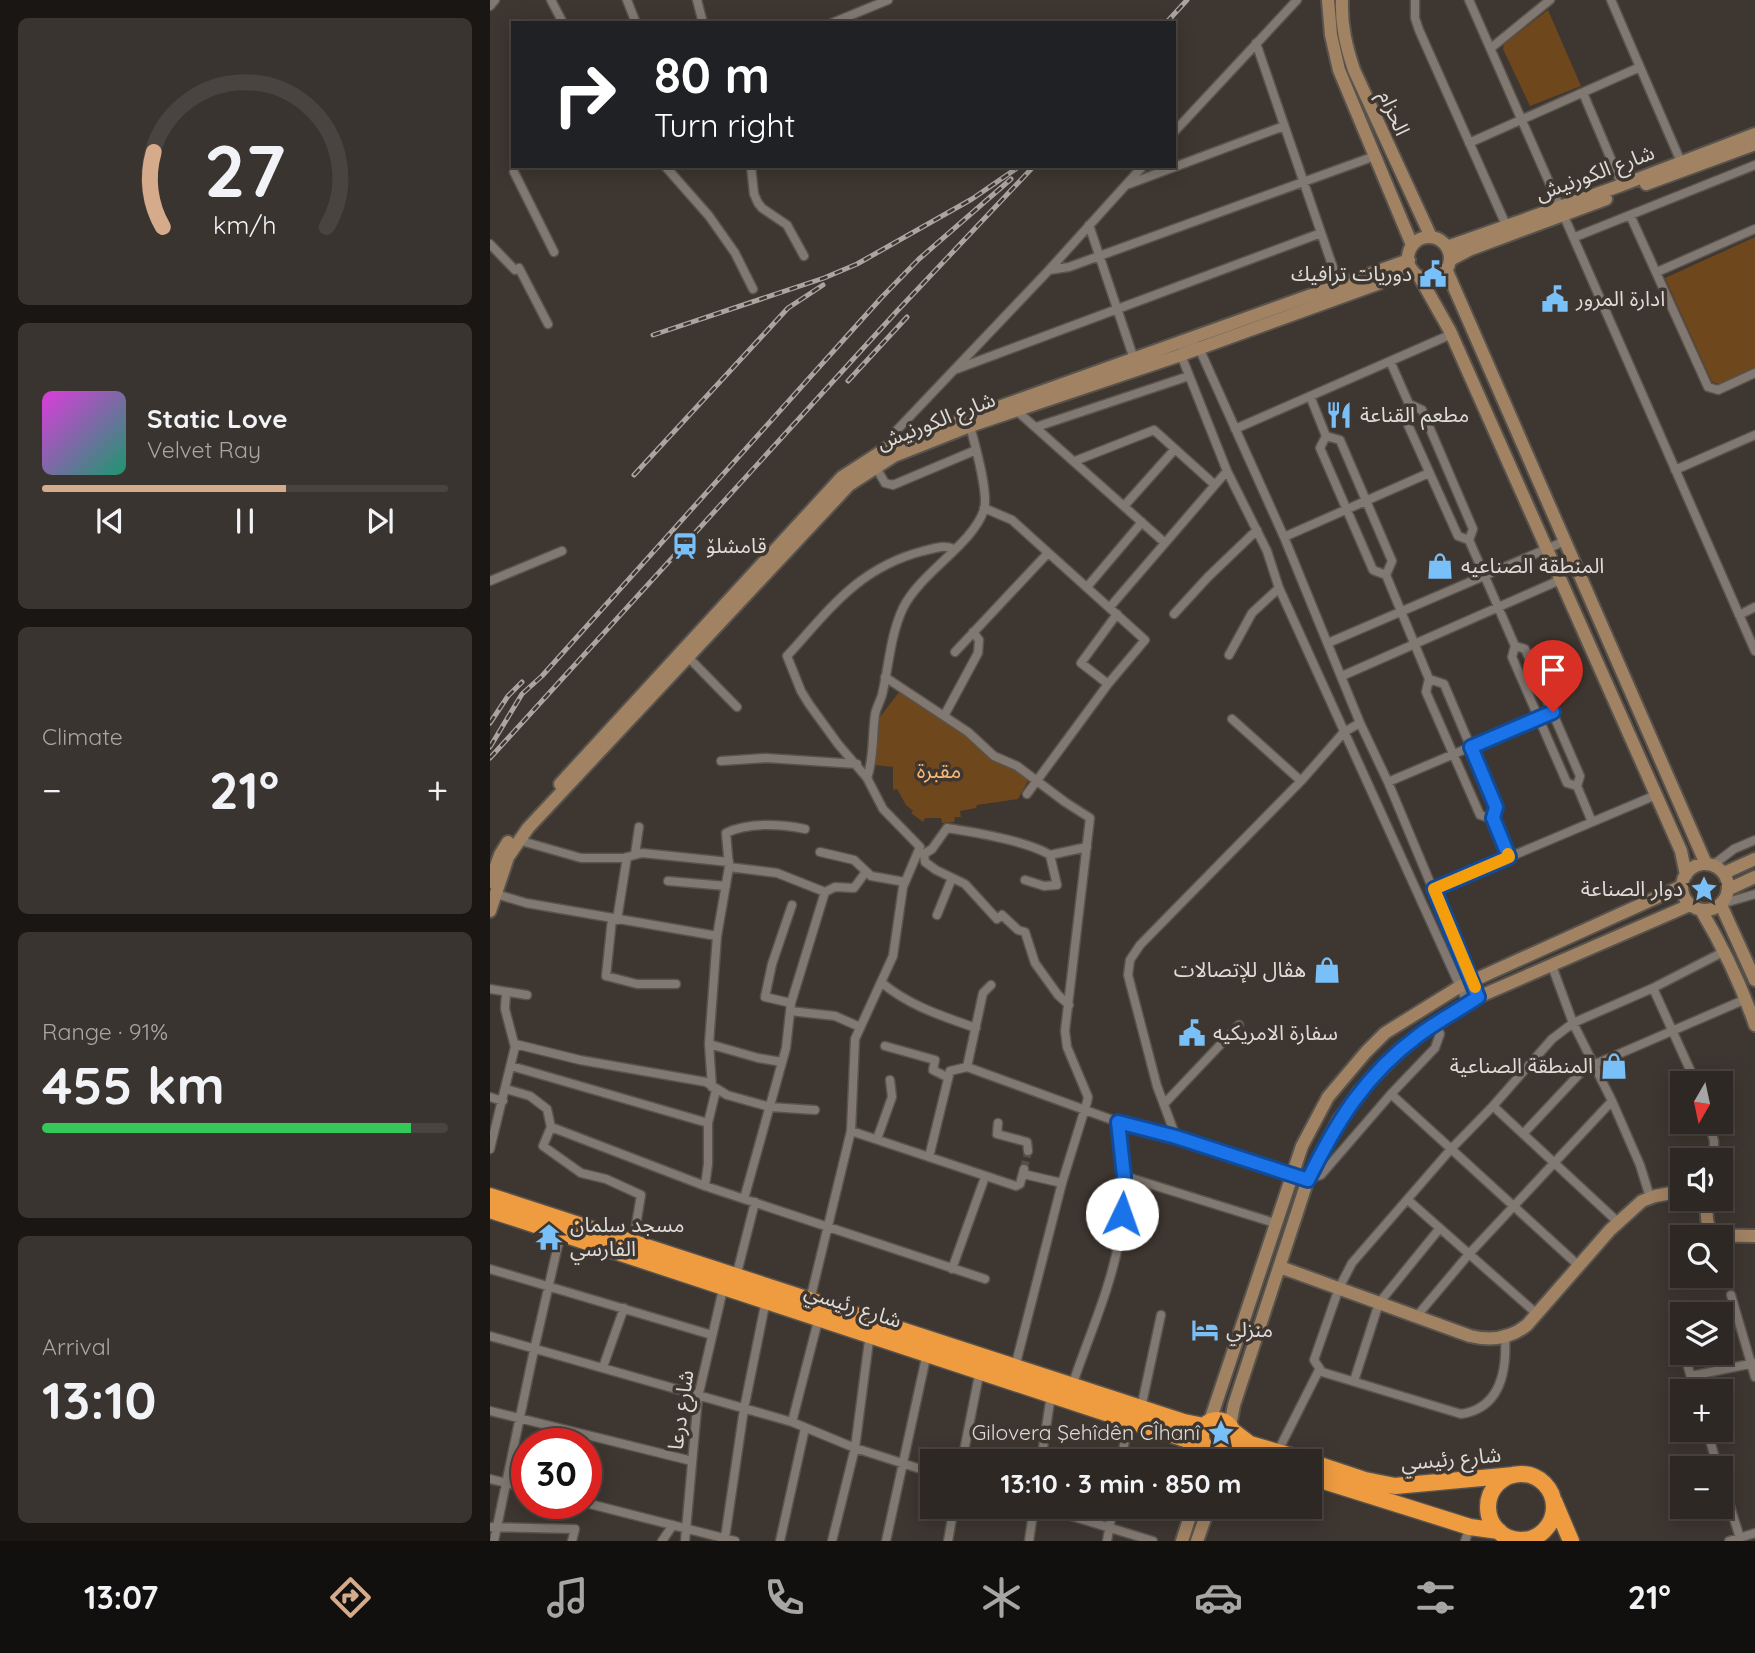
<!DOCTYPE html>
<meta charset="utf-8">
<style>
body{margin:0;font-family:Quicksand,"Noto Sans Arabic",sans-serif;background:#3a3431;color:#f1f3f6;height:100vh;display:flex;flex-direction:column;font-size:26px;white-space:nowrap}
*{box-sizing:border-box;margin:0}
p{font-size:23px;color:#a7a6a6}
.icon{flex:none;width:38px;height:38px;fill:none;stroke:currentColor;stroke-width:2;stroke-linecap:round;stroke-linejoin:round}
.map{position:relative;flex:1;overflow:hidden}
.sheet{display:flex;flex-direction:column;gap:18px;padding:18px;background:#191614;width:490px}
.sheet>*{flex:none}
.guide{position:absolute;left:21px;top:21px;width:665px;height:147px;border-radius:0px;box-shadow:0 4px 18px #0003,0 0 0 2px #494441;background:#202124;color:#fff;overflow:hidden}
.needle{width:46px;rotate:189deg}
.controls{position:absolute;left:1180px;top:1071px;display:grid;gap:14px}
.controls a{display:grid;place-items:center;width:63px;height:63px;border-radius:0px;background:#2e2824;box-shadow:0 4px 18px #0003,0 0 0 2px #494441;font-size:35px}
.speed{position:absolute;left:21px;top:1428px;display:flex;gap:14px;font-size:35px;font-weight:700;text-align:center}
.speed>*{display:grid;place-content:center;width:91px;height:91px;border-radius:50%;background:#2e2824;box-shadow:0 4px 18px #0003,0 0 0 2px #494441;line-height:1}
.speed .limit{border:10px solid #d22;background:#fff;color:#111}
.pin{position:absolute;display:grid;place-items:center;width:60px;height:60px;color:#fff;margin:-72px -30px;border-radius:50% 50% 50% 0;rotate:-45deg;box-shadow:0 0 7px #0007}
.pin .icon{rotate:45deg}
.me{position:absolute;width:77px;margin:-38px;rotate:3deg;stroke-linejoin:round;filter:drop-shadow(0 0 5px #0008)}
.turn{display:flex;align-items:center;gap:24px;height:147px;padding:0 28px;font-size:32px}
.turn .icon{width:91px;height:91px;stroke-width:2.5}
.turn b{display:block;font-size:49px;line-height:60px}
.big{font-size:52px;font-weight:700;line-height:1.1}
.sheet .widget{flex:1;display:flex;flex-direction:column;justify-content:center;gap:10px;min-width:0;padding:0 24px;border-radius:10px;background:#3a3431}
.sheet .dial{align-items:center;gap:0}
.dial svg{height:182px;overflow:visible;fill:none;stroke:#494441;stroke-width:7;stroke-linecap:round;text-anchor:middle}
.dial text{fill:#f1f3f6;stroke:none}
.song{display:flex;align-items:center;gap:21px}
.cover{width:84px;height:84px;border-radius:10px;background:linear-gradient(135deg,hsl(300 70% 55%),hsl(160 70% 35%))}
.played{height:7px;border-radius:4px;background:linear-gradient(90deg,#d6ab8b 60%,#494441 60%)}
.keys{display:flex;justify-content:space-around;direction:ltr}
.heat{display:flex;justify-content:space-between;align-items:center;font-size:38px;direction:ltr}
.charge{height:10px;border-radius:5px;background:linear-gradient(90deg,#34c759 91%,#494441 0)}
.trip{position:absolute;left:430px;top:1449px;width:402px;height:70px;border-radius:0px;background:#2e2824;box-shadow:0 4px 18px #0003,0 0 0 2px #494441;font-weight:700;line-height:70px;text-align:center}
.menu{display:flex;height:112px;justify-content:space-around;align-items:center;background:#12100e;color:#a7a6a6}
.menu .icon{width:49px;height:49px}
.menu .active{color:#d6ab8b}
.menu b{font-size:32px;color:#f1f3f6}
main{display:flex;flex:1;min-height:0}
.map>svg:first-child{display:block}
</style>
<main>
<section class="sheet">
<div class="widget dial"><svg viewBox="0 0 100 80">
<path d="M14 69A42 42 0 1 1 86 69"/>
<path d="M14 69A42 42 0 0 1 10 36" stroke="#d6ab8b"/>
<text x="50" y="56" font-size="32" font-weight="700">27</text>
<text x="50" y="72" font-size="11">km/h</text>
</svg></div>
<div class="widget">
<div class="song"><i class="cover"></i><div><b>Static Love</b><p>Velvet Ray</p></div></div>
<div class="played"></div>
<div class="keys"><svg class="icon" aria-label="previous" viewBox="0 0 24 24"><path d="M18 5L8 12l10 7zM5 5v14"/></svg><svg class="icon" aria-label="pause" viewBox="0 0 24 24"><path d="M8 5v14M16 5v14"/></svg><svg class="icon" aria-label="next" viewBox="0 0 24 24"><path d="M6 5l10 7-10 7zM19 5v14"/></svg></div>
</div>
<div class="widget"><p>Climate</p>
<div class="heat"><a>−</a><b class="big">21°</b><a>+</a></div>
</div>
<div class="widget"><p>Range · 91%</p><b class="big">455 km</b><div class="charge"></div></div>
<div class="widget"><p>Arrival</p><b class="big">13:10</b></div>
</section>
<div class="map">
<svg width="1265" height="1541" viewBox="0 0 1265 1541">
<rect width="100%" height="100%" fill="#3e3630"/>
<!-- green -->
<path fill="#6e471d" d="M1058,10L1091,86L1040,106L1013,49L1014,44Z
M1265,237V371L1232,385L1222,382L1175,278Z
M409,692L473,730L539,779L528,799L487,805L486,808L470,811L471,817H465L464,822L452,823L451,818H435L433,822L421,813L423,811L416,805L407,789L403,790V767L385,765L390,717Z"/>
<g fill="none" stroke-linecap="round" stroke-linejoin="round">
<!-- street-tunnel -->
<path stroke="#564f49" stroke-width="8" stroke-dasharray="8 4" stroke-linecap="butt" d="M534,1169L538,1151"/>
<defs>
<path id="street" d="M61,0L73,23
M137,0L146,23
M207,0L213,23
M925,0V18L929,30L1016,225
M979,0L1265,651
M1121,0L1191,162
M0,6L5,0
M342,23L398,0
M766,43L849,285
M1001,48L1060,0
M1093,93L1132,185
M684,132L807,0
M979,143L1150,67
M175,166L219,216L245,253L263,289
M261,166L264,194L268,203L272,208L297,225L314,256
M24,172L64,252
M639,184L794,126
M1140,215L1218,387L1228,390L1265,373
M599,225L644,359
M1085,237L1265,165
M0,244L25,270L29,268L58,324
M559,270L579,267L885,156
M1167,272L1265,229
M900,361L919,404L932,410L983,529L979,540L1025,646L1022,657L1077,783L1087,786
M464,370L831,233
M820,396L836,436
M919,404L914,416L968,536L979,540
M527,411L675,543
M546,427L699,376
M745,429L962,334
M836,436L850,440L902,561L896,575L883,570L830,448Z
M401,446L406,431L559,270L653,166
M585,461L664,430L725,485
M385,466L395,483L403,485L486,450
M1185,470L1265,435
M635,505L685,449
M494,508L522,520L655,640L618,684L537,794
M794,537L939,473
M896,575L939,679L936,692L990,815L1003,819
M0,581L72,551
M597,587L652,522
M620,607L737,471
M684,614L718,577L767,530
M1249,615L1265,607
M838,643L1075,541
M1025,646L1035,649L1090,776L1087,786L1102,822
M465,652L558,553
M739,655L762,613L789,588
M198,657L247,707
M852,676L1070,580
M395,677L478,732L504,756L527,766L575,802L600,818L575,1031L577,1047L598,1097L597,1102L572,1183L525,1367
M939,679L954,684L1006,807L1003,819L1019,857
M618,684L591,663L627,614
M454,716L488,653L489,640L483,632
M742,719L811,781
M231,761L276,758L367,764
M377,778C384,758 382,737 385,715C386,708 390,702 392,695C399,666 400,636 413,608C431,572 482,545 494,510C499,493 485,445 480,426
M898,782L1063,712
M28,840L91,858H134L152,853L239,862
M330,852L364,860L381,876L415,882
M430,853L434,854L442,849L457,828C483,832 538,841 560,855L597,847
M145,854L149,827
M434,854L435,862L446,870L475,884L507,919L512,915L528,930L535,932L545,963L568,995L579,1005
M1223,865L1244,849L1265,840
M239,867L287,873L335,892
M535,880L554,886L567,885L560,855
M178,881L236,886
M944,889L1166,795
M6,894L36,903L227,936
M1231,904L1265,894
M447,915L462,878
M122,919L116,976L147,984H186
M127,920L137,857
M1062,966L1083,1023L1122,1101L1150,1165L1160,1197
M391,982C419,1006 452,1016 486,1028
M1163,988L1206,1083
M0,989L37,995
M301,1003L275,997L282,964L302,905
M978,1004L789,588L777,551L737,471L691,355L696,340L709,348L794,537L870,723L898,782L988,997
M300,1011L345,1016L370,1027
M25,1044L90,1060L216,1082L237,1095L280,1107L325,1110
M219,1044L268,1058L292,1062
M395,1046L445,1060L443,1070L457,1077
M21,1066L218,1123
M477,1067L493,993L501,985
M222,1087L219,1044L227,936L239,867L236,833C258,822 292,824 315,829
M16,1089L40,1096L57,1109L61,1127L215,1186L495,1279
M901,1094L1088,1265
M0,1097L13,1101
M674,1104L749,1025
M1003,1106L1129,1223
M1219,1122L1224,1141V1160
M508,1123L507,1134L537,1142L538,1151
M61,1127L53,1146L91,1173L116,1179L151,1195L143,1243
M361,1131L526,1186L530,1184L534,1169
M1033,1134L1094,1069L1256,999
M686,1137L667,1086L638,975L640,960L650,945L811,781L854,732L870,723
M387,1139L402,1097L400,1080
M0,1149L25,1047L15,1009L16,992
M439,1157L460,1071L477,1067L628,1122L686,1137L801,1174
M533,1174L572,1183
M634,1176L785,1223
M818,1179L831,1175L901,1094L945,1048L950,1034L945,1024
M215,1186L218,1164V1123L226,1090
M254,1199L296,1048L301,1003L335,892L345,887L364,888L375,873
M918,1200L1047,1314
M0,1269L222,1335
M462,1269L495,1177
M246,1277L265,1202
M1241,1295L1265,1377
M320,1300L361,1131L365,1039L403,956L413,887L430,847L393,809L377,778L348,744L319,704L311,691L297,656C340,609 368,568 433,551C443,549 453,544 464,549
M926,1317L979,1254L1122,1101
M1186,1325L1192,1345
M0,1336L302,1422L365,1448L443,1473
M1015,1337C1017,1372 1010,1408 971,1414L832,1372L824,1360L849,1288L862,1263L961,1149L1003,1106L1062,1039L1083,1023L1163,988L1235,951
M1194,1353L1205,1391
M113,1367L134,1308
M1201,1376L1265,1363
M864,1381L889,1303L950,1228
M582,1386C598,1338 620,1290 629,1241C637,1202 632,1161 628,1122
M651,1408L671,1315
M0,1411L202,1461
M302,1422L329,1317
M1217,1430L1228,1468
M788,1451L829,1370
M472,1461L490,1370
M551,1461L561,1395
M631,1461L639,1419
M1230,1474L1250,1538
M0,1479L37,1488
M96,1503L245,1541
M552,1507L663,1541
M0,1527L85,1529L82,1541
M235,1538L254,1409L276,1300
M4,1541L44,1350L71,1232
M172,1541L183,1525
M195,1541L208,1397L234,1285
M290,1541L315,1428
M342,1541L365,1448L380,1333
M396,1541L437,1353
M458,1541L464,1507
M539,1541L544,1507
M617,1541L623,1507
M975,1541L980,1527
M1239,1541L1265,1533"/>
<path id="secondary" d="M838,0L841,35L849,70L922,245
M852,0C851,25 856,46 864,70L941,237
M1156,184L1265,144
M918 258a21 21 0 1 1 42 0a21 21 0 1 1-42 0Z
M957,247L1132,185L1265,134
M960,260L981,249L1116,199
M956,269L1216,864
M929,276L960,331L1191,851L1196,875
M70,784L352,477L400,446L919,260
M1192 887a23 23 0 1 1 46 0a23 23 0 1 1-46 0Z
M1234,873L1265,859
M0,882L10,855L18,842
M1239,889L1265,877
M1231,905L1265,980
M1211,910C1233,947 1251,984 1265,1025
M0,911L18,857L38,828L359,485L404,456L480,426L691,355L923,271
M1218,1199C1211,1244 1232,1234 1265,1236
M790,1267L980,1336C1001,1341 1020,1339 1037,1325L1120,1230L1152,1201L1165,1196L1192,1191
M720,1421L812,1146L838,1097L876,1052L895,1033L969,987L1192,886
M740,1426L744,1405L818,1179L848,1121L869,1092L911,1050L945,1024L988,997L1200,905
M716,1461L717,1449
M692,1541L703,1507
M707,1541L719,1507"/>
<path id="highway" d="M0,1196L694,1422L714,1426
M0,1210L713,1445
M711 1436a16 16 0 1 1 32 0a16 16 0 1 1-32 0Z
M743,1431L760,1444L819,1461
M735,1450L772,1461
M821,1462L875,1480L905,1486L1024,1475
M998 1507a33 33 0 1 1 66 0a33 33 0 1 1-66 0Z
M821,1477L980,1527L1009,1531
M1064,1501L1081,1541"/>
</defs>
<!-- street casing -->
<use href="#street" stroke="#58534d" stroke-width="11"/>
<!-- secondary casing -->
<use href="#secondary" stroke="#58534d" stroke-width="16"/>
<!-- highway casing -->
<use href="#highway" stroke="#58534d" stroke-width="19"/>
<!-- street -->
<use href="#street" stroke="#807871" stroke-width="8"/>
<!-- secondary -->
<use href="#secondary" stroke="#a18363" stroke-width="12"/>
<!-- highway -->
<use href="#highway" stroke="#ef9c41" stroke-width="16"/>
<defs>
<path id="rail" d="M676,23L697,0
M163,335L334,278L367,264L482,199L530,166
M358,381L417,317
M144,475L298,308L333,285
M0,723L18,696L32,682
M0,747L32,694L52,676L392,297L429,259L521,179
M0,758L408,310L544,166"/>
</defs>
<!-- rail casing -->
<use href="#rail" stroke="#aaa5a0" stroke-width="5"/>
<!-- rail -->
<use href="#rail" stroke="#3e3630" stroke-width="2.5" stroke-dasharray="8" stroke-linecap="butt"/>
</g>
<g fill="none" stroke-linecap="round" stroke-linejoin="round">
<defs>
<path id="route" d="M632,1214L634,1176L628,1122L686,1137L818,1180C847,1121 875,1075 929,1035C948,1021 969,1010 988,997L944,889L1019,857L1003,818L1006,807L981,747L1063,712"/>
</defs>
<!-- route casing -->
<use href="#route" stroke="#114b97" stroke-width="18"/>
<!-- route -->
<use href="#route" stroke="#1a73e8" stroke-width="12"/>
<!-- slow -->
<path stroke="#f59e0b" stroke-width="12" d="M985,987L944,889L1019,857L1018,854"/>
</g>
<!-- icons -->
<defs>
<symbol id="civic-bare" viewBox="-9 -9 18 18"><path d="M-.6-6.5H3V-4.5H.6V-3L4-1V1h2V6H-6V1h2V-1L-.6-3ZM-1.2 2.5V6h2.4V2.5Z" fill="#79bff8" stroke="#3e3630" stroke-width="2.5" paint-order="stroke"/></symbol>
<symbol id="restaurant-bare" viewBox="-9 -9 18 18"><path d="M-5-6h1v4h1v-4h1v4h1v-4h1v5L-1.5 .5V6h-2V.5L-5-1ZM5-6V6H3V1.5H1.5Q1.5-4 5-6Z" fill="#79bff8" stroke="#3e3630" stroke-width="2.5" paint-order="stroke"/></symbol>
<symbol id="station-bare" viewBox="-9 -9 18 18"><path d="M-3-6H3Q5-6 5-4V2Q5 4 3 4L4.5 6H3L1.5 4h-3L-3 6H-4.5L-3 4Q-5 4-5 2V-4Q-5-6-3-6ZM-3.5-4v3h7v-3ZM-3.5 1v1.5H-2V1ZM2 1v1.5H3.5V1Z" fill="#79bff8" stroke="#3e3630" stroke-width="2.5" paint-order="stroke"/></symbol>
<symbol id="shop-bare" viewBox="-9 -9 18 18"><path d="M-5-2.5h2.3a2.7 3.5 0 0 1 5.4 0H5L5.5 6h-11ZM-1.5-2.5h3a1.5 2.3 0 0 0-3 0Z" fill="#79bff8" stroke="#3e3630" stroke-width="2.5" paint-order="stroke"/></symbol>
<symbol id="sight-bare" viewBox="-9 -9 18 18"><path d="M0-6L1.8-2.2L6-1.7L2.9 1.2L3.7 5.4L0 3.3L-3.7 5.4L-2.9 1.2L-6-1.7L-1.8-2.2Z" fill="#79bff8" stroke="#3e3630" stroke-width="2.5" paint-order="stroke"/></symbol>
<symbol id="temple-bare" viewBox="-9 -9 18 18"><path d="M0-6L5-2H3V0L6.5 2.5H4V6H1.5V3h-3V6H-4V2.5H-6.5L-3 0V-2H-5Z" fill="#79bff8" stroke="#3e3630" stroke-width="2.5" paint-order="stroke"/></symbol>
<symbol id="hotel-bare" viewBox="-9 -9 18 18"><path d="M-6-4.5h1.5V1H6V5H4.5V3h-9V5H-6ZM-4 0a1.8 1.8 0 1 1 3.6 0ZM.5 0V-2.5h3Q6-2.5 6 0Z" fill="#79bff8" stroke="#3e3630" stroke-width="2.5" paint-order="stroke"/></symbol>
</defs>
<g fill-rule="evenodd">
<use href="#civic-bare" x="924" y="255" width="38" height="38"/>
<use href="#civic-bare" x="1046" y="280" width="38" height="38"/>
<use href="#restaurant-bare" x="830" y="396" width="38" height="38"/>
<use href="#station-bare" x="176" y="527" width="38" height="38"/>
<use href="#shop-bare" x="931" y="547" width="38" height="38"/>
<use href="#sight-bare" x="1195" y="870" width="38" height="38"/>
<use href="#shop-bare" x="818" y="951" width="38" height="38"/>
<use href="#civic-bare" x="683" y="1014" width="38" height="38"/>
<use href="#shop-bare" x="1105" y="1047" width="38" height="38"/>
<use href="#temple-bare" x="40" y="1218" width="38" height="38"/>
<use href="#hotel-bare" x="696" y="1311" width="38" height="38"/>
<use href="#sight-bare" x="712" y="1414" width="38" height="38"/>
</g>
<g text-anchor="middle" stroke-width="7" stroke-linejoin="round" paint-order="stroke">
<!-- street labels -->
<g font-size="21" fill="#dfdbd7" stroke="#3e3630">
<text transform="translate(904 113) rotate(66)" y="7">الحزام</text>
<text transform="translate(1105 173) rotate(-20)" y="7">شارع الكورنيش</text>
<text transform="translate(446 421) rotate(-21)" y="7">شارع الكورنيش</text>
<text transform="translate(363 1306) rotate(18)" y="7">شارع رئيسي</text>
<text transform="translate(191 1410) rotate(-82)" y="7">شارع درعا</text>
<text transform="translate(961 1459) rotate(-5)" y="7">شارع رئيسي</text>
</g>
<!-- poi labels -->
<g font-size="21" fill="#dfdbd7" stroke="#3e3630" text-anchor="start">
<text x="922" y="281" text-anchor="end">دوريات ترافيك</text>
<text x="1086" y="306">ادارة المرور</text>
<text x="870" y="422">مطعم القناعة</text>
<text x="216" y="553">قامشلۆ</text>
<text x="971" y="573">المنطقة الصناعيه</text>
<text x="1193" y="896" text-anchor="end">دوار الصناعة</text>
<text x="816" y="977" text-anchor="end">هڤال للإتصالات</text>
<text x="723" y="1040">سفارة الامريكيه</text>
<text x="1103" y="1073" text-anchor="end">المنطقة الصناعية</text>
<text x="80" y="1232">مسجد سلمان<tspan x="80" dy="24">الفارسي</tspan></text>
<text x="736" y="1337">منزلي</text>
<text x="710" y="1440" text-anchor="end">Gilovera Şehîdên CÎhanî</text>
</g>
<!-- park labels -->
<g font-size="21" fill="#fbb774" stroke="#3e3630">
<text x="449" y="778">مقبرة</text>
</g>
</g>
</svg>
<div class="controls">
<a><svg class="needle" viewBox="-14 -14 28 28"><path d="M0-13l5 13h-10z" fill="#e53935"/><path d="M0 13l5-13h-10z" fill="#a7a6a6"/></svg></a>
<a><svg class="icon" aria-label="sound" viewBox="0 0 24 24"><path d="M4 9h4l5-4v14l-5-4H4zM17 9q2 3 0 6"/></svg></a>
<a><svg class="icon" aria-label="search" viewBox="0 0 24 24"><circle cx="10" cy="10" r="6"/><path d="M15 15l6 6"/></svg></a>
<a><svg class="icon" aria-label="layers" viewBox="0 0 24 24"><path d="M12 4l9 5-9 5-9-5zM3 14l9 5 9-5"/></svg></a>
<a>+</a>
<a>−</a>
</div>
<div class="speed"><div class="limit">30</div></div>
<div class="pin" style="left:1063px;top:712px;background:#d93025"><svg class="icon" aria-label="arrive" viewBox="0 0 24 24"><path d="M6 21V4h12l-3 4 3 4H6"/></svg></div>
<svg class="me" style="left:632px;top:1214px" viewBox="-20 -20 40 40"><circle r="19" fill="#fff"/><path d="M0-13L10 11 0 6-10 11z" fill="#1a73e8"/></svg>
<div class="trip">13:10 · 3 min · 850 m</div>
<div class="guide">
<div class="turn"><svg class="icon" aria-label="right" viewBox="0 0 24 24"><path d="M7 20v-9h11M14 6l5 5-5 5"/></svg><div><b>80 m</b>Turn right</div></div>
</div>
</div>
</main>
<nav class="menu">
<b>13:07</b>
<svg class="icon active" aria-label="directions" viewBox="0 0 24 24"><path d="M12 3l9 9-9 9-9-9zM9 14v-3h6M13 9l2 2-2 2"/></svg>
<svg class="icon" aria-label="music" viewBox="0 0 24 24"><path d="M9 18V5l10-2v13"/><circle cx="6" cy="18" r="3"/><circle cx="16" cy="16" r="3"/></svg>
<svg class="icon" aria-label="phone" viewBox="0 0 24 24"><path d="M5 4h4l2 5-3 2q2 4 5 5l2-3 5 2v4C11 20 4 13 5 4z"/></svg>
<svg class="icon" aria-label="climate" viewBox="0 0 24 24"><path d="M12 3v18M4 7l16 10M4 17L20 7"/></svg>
<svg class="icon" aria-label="car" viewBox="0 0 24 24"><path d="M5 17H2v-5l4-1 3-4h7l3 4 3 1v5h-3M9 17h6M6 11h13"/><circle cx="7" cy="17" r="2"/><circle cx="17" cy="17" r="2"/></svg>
<svg class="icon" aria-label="filters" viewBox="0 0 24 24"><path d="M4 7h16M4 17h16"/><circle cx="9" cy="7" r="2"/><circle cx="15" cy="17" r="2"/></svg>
<b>21°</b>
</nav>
